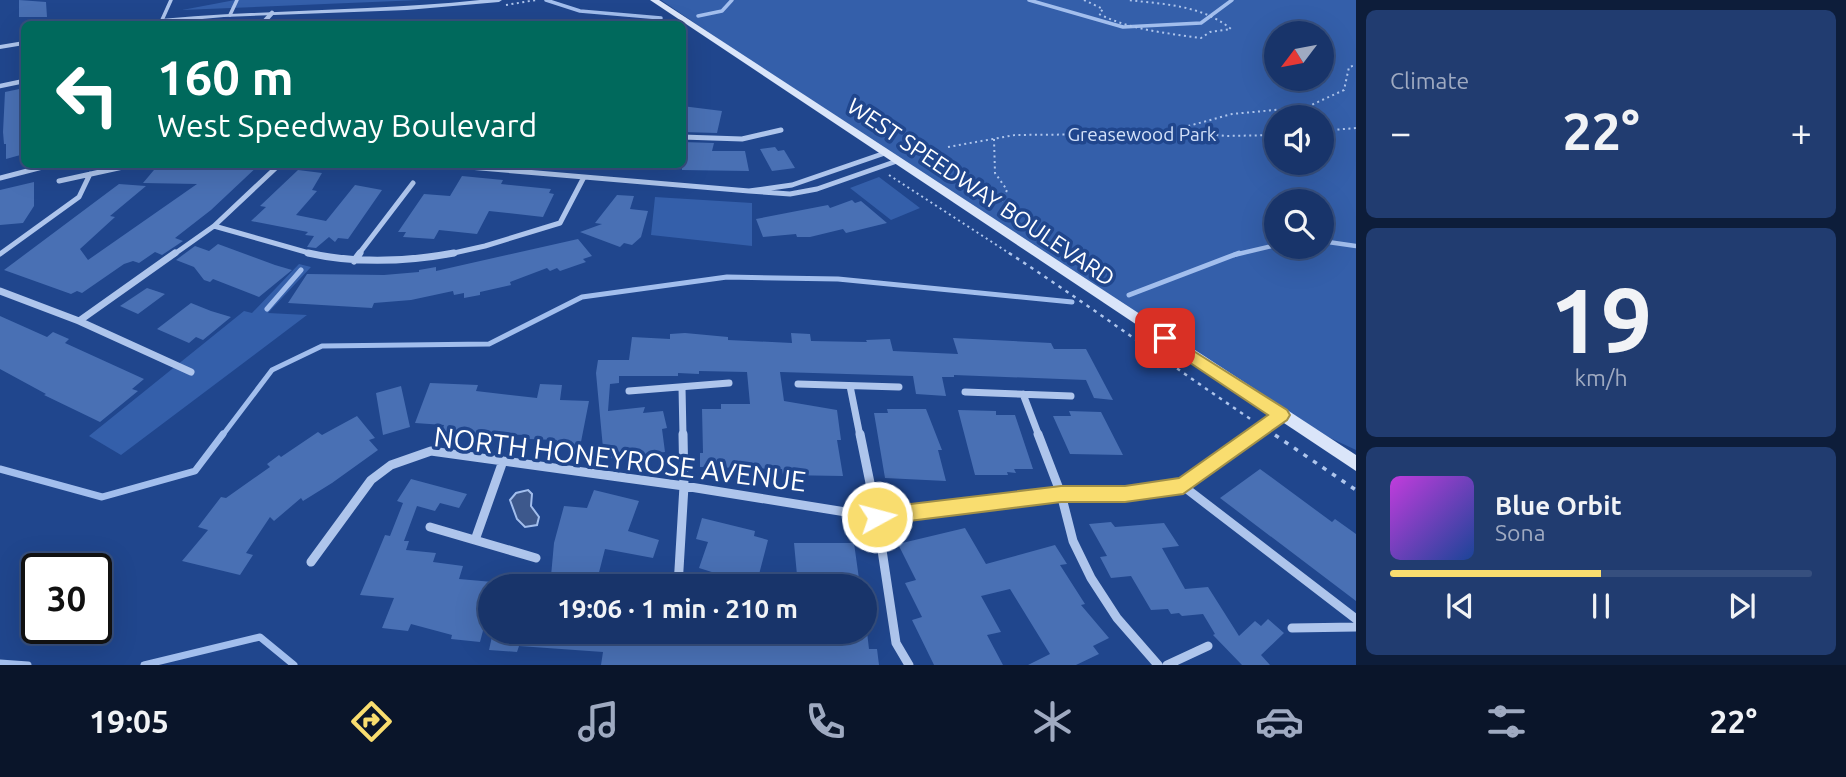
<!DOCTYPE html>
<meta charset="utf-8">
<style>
body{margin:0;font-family:Ubuntu,sans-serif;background:#213c70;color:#f1f3f6;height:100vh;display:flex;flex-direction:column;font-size:26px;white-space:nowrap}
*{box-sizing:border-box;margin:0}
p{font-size:23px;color:#9faac1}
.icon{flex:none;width:38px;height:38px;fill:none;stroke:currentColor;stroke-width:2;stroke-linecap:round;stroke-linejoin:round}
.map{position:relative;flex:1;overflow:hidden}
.drawer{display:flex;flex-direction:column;gap:10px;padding:10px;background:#0d1d3a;width:490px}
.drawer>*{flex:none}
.guide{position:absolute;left:21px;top:21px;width:665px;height:147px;border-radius:10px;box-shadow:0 7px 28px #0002,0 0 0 2px #364f7e;background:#00695c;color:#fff;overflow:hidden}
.needle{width:46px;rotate:238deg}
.tools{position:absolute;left:1264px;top:21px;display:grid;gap:14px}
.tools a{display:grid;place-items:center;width:70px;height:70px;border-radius:50%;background:#18346a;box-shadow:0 7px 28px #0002,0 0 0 2px #364f7e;font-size:35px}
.speed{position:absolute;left:21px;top:553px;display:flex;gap:14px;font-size:35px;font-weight:700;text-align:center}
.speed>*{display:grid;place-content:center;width:91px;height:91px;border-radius:50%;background:#18346a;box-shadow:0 7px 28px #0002,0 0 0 2px #364f7e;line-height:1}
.speed .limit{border:4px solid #111;border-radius:10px;background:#fff;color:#111}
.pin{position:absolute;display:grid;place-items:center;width:60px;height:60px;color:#fff;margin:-30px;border-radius:14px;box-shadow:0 4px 10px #0006}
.me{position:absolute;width:77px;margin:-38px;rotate:83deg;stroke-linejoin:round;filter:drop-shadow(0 0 5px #0008)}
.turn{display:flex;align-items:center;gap:24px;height:147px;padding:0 21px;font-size:32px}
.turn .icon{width:91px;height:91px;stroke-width:2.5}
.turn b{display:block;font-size:49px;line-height:60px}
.big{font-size:52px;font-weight:700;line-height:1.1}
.drawer .card{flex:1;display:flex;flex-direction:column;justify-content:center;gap:10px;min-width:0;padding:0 24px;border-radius:10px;background:#213c70}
.drawer .dial{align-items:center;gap:0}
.dial b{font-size:91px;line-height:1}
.song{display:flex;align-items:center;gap:21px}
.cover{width:84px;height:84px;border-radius:10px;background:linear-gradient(135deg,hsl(290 70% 55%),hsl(220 70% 35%))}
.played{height:7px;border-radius:4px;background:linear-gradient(90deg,#f9dd6f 50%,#364f7e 50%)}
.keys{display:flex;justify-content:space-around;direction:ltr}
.heat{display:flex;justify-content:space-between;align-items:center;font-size:38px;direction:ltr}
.trip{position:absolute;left:478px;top:574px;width:399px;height:70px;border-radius:35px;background:#18346a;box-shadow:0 7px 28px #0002,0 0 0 2px #364f7e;font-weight:700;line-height:70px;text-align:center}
.tabs{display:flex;height:112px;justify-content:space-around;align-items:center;background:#0a152a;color:#9faac1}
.tabs .icon{width:49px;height:49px}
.tabs .on{color:#f9dd6f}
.tabs b{font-size:32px;color:#f1f3f6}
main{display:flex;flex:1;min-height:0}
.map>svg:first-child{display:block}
</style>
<main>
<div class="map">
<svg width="1356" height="665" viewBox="0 0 1356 665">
<rect width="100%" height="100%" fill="#20468d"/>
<!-- green -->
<path fill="#345faa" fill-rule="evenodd" d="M235,0H420L182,10Z
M661,0H1356V450L1281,415L885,153ZM1276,33H1321V79H1276ZM1276,117H1321V163H1276ZM1276,201H1321V247H1276Z
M879,177L920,208L891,220L850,188Z
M655,197L752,203V246L651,235Z
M299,264L311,267L268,313L307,315L121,455L89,436L244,311L252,313Z"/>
<!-- water -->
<path fill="#3d588c" stroke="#a2beed" stroke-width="2" d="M528,490L532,494L531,506L539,517L537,525L525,527L517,519L510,500L516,493Z"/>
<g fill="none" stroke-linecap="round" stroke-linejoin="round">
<!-- stream-far3 -->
<path stroke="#a2beed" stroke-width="3.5" d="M546,0L580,11L661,18
M1029,0L1123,27L1201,23L1232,0
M698,16L722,11L732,0"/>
<!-- stream-far2 -->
<path stroke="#a2beed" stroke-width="4.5" d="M1321,241L1356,246
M1234,255L1276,245"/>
<!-- stream-far1 -->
<path stroke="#a2beed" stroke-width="5" d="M1129,295L1239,253
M267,309L301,270
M222,436L272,370L322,346L489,344L582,297L727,277L838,279L1072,302"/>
<!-- stream -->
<path stroke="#a2beed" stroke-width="7" d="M0,469L102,497L195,471L223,434
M0,663L28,665
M144,665L260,637L294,665"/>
</g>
<!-- building -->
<path fill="#4970b4" d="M19,0L46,2L47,17H19Z
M24,88V154L6,159V144H4L3,132L5,92Z
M682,106L722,111L717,133L682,132Z
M682,142L714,143L712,151H745L749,171L682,170Z
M775,147L778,151L784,150L795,168L772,171L760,149Z
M159,164H260L211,210L175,238L183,241L162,255L155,252L139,263L133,261L124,264L82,293L77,291L71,294L4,270L119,184L146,186L110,216L115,217L80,249L88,260L197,184L143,183Z
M298,170L322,173L312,190L317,191L296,215L326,221L355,185L382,190L348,239L338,238L335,242L329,237L316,248L307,247L314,236L305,235L308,232L251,221L266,207L260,206Z
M462,176L503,180L501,184L551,189L549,193L554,194L543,217L489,211L477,234L439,230L434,239L403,237L406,232H398L424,194L450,196Z
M34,182V206L23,223L0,225V190Z
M617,195L634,196L630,209L648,211L641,237L632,245L624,243L620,247L580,232L602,224L595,223Z
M852,200L855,203L861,201L887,223L846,233L843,229L810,237H797L796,234L763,237L756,219L828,205L830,208Z
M578,239L592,256L583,259L586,262L560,271L557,268L550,271L547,268L510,282L511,285L480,292V295L464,298V293L454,295L453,291L411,300L374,303L372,308L288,303L307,274L384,275L419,272V270L436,267V271Z
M218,244L275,265L292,270L259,297L213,279L210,282L204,280L194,267L176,260L195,246L209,251Z
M147,288L165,294L138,314L120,306Z
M191,303L211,311L231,317L203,340L196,337L189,343L157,329Z
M0,316L47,337L53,332L69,339L65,343L144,379L132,389L138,391L100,422L44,395L46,394L0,369Z
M791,333L810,334L811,341L867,342L866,340L890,339L893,351L958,354L953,338L1051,343L1054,349H1086L1113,400L1094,398L1086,380L954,375V377H942L946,396L916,394L913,376L780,372L784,401L837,410L841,440H837L843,476L783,475L782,469L700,467V453H703L702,409H721V404H750L747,372L699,371V374L678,373V376H619V383L610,384L608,411L645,407L643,413L663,411L667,428L662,429L665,452L604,459L596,373L598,360H629L632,337L670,339V334L685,333L728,337V340L792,343Z
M430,383L478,385L476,391L537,398L540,384L562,385L560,400L589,401L580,447L555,446L557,440L528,439L529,435L441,433L444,425L415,423Z
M401,386L410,427L383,435L376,393Z
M887,409H926L942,450H938L946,481L885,478L874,413H888Z
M958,410L996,411V415H1015L1033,469H1014L1016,473L1007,472L1008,475H975Z
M1069,411L1101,412L1123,455L1070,454L1053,416H1071Z
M357,416L375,438L369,440L378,450L332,483L303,501L301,498L274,521L270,517L246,553L253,555L240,575L182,561L208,530L198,527L221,497L226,498L270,467L267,464L279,455L281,457L318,432L322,435Z
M1260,469L1332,522L1335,519L1356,534V601L1220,498Z
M411,479L467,494L459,508L440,503L435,511L417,506L404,541H409L406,550L436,553L433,562L463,566L459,579L493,582L490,586V604L480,642L451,639L452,635L411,624L408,631L382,628L394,598L360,595L385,535L390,536L403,503L397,501Z
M594,490L639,501L628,531L659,540L653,558L605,549L596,584L577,581L578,578L551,576L554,543L564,506L587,508Z
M702,518L755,531L754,536L768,540L756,586L727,585L726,581L716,578L715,573L699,568L708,542L696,539Z
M1111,522L1115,527L1164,523L1179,546L1162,548L1185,589L1208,587L1239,636L1255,621L1261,626L1268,619L1284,633L1261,655L1270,665H1242L1213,635L1215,634L1203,614L1182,616L1179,613L1171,614L1168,609L1151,610L1131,576L1111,578L1100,557L1107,556L1089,524Z
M965,528L986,564L1055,545L1067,564L1060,565L1085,604L1081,605L1109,638L1093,646L1099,654L1076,665H1028L1050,654L1010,589L981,596L1001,632L987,635L1003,665H934L912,620L922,617L905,583L916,580L898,544Z
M794,543H854L860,586H798Z
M493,632H696V634L749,639V632H776V645L803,646L802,632H867L869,649H877L879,665H601L603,652L519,646L517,652L489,650Z"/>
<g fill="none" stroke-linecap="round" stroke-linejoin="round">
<!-- path-far2 -->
<path stroke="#aec5ec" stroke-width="2" stroke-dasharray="2 3.5" stroke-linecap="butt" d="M1084,0L1103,9L1099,14C1131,30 1166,33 1201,38L1210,32L1231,29C1202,5 1163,4 1127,0
M506,5L536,0
M1178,131L1226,136L1276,135
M1321,131L1356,128
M994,139L995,173L1007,190L1002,201
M948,147L1015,135L1129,134L1174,130L1232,114L1307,107L1344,90L1349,67L1356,65
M889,175L1012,255"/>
<!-- path-far1 -->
<path stroke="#aec5ec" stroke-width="2.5" stroke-dasharray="3.5 5" stroke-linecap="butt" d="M1009,253C1092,307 1170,365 1252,420"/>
<!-- path -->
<path stroke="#aec5ec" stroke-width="3.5" stroke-dasharray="4.5 7" stroke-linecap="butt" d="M1275,435L1356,490"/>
<!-- service -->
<path stroke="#aec5ec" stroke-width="3.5" d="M230,15L237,0
M162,20L171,0"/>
<!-- minor-far3 -->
<path stroke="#aec5ec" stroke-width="4.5" d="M262,24L272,13
M0,86L24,81"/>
<!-- minor-far2 -->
<path stroke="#aec5ec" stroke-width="5" d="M682,137L742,139L781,130
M885,153L792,185L749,191L790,194L817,189L897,161
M433,164L749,191
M0,178L54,164
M59,181L132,165
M214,226L316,255
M0,254L79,197L90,174
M173,255L214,226L280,164
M358,255L413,183
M445,255L485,246L560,223L584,177"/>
<!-- minor-far1 -->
<path stroke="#aec5ec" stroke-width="7" d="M308,253C357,264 405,262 454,253
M354,261L360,253
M0,291L79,321L191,372
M79,321L175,253
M798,384L899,387
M850,386L860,436
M682,387L683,436
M629,391L729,383
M965,392L1071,396
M1023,394L1039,436
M1252,436L1281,415"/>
<!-- minor -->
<path stroke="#aec5ec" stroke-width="9" d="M860,434L877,517L896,643L909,665
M1038,434L1061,494L1073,541L1091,578L1117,618L1158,665
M1183,486L1356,619
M430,527L536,558
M475,540L503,461
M311,562L371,480L391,465L431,451L684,486L877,517L1061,494H1125L1183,486L1254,434
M678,586L684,486L683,434
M1292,628L1356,627
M1167,665L1208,646"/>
<!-- tertiary -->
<path fill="#aec5ec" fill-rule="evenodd" d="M480,0H502L499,2L407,10L224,17L147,24H129L133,22C248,9 365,12 480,0Z
M24,41V45L0,49V45Z"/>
<!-- secondary -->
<path fill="#dae5f9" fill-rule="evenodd" d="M650,0H659L1356,455V471Z"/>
</g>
<!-- route -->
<path fill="#f9dd6f" stroke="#a29048" stroke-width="2" d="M1165,333L1287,410L1290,415L1287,420L1183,494L1125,502H1061L877,525L870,523L867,517L870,510L877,508L1061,486H1125L1179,478L1268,415L1159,342L1157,338L1159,334Z"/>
<g text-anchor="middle" stroke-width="7" stroke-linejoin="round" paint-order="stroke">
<!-- far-park labels -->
<g font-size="19" fill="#d3e1f9" stroke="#20468d">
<text x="1142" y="141">Greasewood Park</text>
</g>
<!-- street labels -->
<g font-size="23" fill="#fff" stroke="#20468d">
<text transform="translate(981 192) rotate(34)" y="8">WEST SPEEDWAY BOULEVARD</text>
</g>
<!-- near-street labels -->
<g font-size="28" fill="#fff" stroke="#20468d">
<text transform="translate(620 459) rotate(7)" y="10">NORTH HONEYROSE AVENUE</text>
</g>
</g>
</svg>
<div class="tools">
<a><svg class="needle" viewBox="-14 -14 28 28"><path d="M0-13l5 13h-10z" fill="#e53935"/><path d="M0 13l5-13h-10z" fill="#9faac1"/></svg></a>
<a><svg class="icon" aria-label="sound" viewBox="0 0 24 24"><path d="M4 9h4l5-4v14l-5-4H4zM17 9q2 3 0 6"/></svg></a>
<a><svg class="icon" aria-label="search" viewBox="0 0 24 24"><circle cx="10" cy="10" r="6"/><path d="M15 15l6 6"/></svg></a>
</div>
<div class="speed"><div class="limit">30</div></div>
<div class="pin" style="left:1165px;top:338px;background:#d93025"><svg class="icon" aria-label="arrive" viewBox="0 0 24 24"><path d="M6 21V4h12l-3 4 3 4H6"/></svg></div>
<svg class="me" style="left:877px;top:517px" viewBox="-20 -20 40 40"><circle r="17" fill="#f9dd6f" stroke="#fff" stroke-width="3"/><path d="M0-11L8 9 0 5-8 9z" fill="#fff"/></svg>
<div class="trip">19:06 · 1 min · 210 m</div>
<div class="guide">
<div class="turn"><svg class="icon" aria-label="left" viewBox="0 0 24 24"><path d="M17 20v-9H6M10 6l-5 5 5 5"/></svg><div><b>160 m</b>West Speedway Boulevard</div></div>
</div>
</div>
<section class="drawer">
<div class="card"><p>Climate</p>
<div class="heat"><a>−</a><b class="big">22°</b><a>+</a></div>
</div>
<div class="card dial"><b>19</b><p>km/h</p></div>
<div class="card">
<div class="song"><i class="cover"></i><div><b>Blue Orbit</b><p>Sona</p></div></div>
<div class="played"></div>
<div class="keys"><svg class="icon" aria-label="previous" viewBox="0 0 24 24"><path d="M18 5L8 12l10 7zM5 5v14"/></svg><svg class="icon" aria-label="pause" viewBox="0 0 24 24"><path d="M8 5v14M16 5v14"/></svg><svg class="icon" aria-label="next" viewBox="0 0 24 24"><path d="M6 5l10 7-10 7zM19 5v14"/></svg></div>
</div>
</section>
</main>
<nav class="tabs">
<b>19:05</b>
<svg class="icon on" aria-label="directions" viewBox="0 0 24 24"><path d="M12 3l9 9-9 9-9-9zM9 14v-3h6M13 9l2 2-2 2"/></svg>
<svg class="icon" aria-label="music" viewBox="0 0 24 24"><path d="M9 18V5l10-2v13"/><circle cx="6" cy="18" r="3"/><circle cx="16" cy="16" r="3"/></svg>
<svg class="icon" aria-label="phone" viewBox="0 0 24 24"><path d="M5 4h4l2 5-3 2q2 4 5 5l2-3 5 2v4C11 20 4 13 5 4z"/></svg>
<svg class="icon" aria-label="climate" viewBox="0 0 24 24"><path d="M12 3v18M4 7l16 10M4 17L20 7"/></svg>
<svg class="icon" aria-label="car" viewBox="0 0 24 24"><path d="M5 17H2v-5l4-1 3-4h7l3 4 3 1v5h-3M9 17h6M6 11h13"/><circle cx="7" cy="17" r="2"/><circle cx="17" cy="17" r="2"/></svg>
<svg class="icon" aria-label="filters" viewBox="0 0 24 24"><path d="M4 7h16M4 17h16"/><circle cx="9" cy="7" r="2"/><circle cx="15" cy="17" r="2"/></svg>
<b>22°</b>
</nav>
